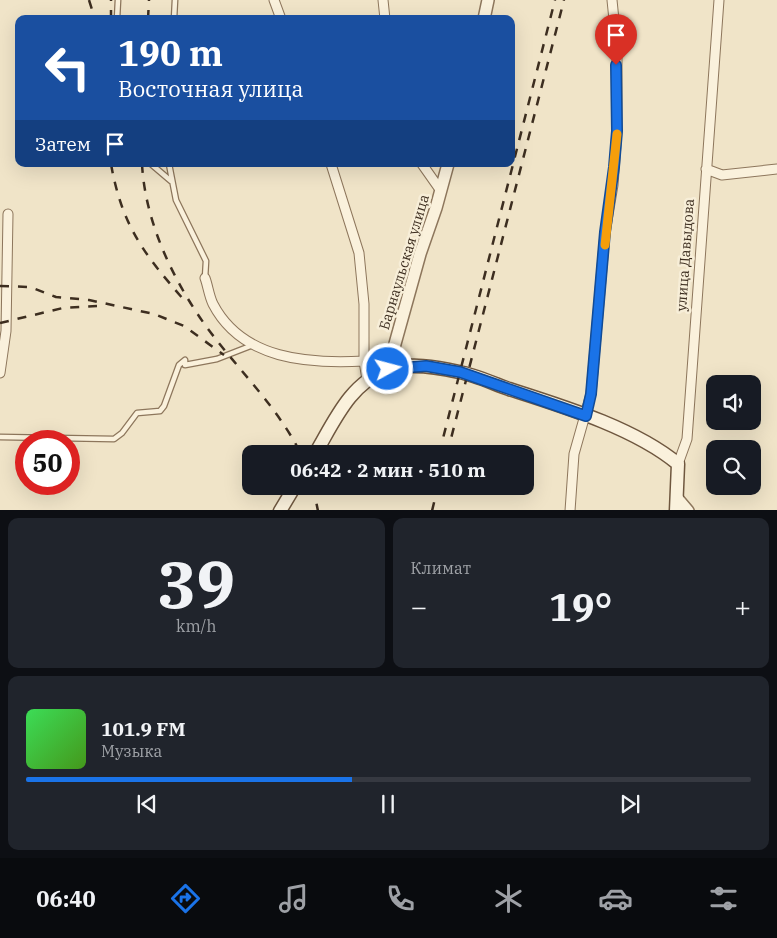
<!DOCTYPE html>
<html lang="ru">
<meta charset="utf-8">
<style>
body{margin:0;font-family:"IBM Plex Serif",serif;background:#20242c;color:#f1f3f6;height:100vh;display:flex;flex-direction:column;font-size:19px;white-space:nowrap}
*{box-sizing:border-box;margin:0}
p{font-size:16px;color:#9ea1a6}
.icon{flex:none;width:28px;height:28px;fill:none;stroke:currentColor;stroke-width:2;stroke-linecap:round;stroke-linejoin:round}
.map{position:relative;height:510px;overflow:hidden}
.drawer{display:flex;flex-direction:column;gap:8px;padding:8px;background:#0d0f14;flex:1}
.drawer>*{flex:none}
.guide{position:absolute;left:15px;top:15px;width:500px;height:152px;border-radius:10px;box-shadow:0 5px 20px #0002;background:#1a4fa0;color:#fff;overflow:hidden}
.tools{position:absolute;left:706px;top:375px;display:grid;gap:10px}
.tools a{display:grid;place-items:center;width:55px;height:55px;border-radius:10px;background:#171b24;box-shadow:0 5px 20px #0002;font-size:25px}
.speed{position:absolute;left:15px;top:430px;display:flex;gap:10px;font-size:25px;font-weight:700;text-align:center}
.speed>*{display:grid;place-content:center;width:65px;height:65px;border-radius:50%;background:#171b24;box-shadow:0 5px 20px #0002;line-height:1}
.speed .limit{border:8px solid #d22;background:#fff;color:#111}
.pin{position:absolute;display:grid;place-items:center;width:42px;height:42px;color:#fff;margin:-51px -21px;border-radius:50% 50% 50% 0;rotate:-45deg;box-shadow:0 0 5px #0007}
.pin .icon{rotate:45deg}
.me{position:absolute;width:55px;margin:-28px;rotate:83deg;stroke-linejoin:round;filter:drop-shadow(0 0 4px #0008)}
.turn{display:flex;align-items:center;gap:18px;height:105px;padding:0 20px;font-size:22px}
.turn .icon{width:65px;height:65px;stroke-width:2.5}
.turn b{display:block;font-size:35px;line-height:42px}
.then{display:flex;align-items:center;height:48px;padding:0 20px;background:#0003;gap:10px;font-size:19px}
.big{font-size:38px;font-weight:700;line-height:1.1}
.drawer .card{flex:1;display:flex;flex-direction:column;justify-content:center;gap:8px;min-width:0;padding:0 18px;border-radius:10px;background:#20242c}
.drawer .dial{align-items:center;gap:0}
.dial b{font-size:65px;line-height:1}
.song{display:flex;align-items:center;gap:15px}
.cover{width:60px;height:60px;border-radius:8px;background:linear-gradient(135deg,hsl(130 70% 55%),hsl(100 70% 35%))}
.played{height:5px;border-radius:2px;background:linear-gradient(90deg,#1a73e8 45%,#363941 45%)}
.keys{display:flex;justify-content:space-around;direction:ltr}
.heat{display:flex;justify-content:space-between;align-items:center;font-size:28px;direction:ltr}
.drawer .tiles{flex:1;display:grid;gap:8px;grid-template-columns:1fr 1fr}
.card:last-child{grid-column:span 2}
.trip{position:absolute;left:242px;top:445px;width:292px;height:50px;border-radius:10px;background:#171b24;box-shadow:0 5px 20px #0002;font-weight:700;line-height:50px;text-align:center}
.dock{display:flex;height:80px;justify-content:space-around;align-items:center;background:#090b0e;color:#9ea1a6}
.dock .icon{width:35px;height:35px}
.dock .current{color:#1a73e8}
.dock b{font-size:22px;color:#f1f3f6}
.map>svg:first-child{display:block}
</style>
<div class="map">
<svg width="777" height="511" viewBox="0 0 777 511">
<rect width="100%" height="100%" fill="#f0e4c8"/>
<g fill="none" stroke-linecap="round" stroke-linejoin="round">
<defs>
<path id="service" d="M117,19L118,0
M174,19L175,0
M151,164L171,181
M169,164L176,200L206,261L205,278
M0,437L114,439L122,433L137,413L160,411L164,406L179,365L185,360V365L217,359L253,345"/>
<path id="minor" d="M274,0L281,19
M383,0L385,19
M331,164L359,253L364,304V361
M422,164L441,191
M706,169L722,175L777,169
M205,278C208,286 209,296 213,304C242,360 309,364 364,361L367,380
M0,373L6,331L8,214
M678,464L687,439L719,0
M570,511L574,454L591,394L605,233L613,185L617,131V50L612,0"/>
<path id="tertiary" d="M484,19L488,0
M388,369L420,254L436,208L448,164
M677,498L688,511"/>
<path id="secondary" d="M315,454C334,422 350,383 387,370C409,362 437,367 459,372C475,375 492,383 509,389C562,406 635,428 678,464L676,511
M280,511L295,486"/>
</defs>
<!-- service casing -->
<use href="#service" stroke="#8d765c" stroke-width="7"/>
<!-- minor casing -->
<use href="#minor" stroke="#8d765c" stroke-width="11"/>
<!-- tertiary casing -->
<use href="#tertiary" stroke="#8d765c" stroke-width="14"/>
<!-- secondary casing -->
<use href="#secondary" stroke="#6f573f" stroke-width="15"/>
<!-- service -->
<use href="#service" stroke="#faf1dc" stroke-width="4.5"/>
<!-- minor -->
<use href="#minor" stroke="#faf1dc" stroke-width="9"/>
<!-- tertiary -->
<use href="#tertiary" stroke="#faf1dc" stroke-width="11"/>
<!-- secondary -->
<use href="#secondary" stroke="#faf1dc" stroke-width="12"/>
<!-- rail -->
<path stroke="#3d2e20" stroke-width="2.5" stroke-dasharray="9 9" stroke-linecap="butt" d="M89,0L95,19
M111,19V0
M148,19L149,0
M111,164C122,226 144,254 184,300
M142,164C145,220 171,276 203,322C235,367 276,404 301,454
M0,286L30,287L56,297L89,300L154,314L184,326L224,355
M0,323L63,308L97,306
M439,454L555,0
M447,454L564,0
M313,486L318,511
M432,511L438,486"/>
</g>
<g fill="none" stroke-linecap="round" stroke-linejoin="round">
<defs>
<path id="route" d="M388,369L426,366L460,372L586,416L591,394L605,232L614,167L617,131L616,65"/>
</defs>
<!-- route casing -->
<use href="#route" stroke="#114b97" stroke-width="12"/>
<!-- route -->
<use href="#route" stroke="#1a73e8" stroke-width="9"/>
<!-- slow -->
<path stroke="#f59e0b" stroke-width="9" d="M605,245L617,134"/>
</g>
<g text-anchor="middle" stroke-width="5" stroke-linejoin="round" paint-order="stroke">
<!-- street labels -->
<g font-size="14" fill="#3d2e20" stroke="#f7eed8">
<text transform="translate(685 255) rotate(-86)" y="5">улица Давыдова</text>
<text transform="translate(404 262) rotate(-73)" y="5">Барнаульская улица</text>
</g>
</g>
</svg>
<div class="tools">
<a><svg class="icon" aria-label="sound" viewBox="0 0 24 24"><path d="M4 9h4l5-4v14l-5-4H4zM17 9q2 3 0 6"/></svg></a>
<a><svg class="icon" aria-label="search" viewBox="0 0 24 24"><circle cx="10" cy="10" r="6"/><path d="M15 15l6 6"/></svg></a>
</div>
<div class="speed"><div class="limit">50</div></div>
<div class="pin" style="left:616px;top:65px;background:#d93025"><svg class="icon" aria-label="arrive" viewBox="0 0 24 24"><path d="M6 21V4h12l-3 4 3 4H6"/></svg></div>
<svg class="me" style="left:388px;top:369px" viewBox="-20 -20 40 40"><circle r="17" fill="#1a73e8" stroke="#fff" stroke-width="3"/><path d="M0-11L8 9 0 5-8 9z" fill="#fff"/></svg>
<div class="trip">06:42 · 2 мин · 510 m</div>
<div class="guide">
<div class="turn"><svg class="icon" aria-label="left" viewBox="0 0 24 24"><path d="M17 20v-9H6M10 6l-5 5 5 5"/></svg><div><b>190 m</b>Восточная улица</div></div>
<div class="then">Затем<svg class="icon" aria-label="arrive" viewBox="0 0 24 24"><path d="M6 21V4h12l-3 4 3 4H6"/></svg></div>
</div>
</div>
<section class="drawer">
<div class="tiles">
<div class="card dial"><b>39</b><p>km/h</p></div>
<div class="card"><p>Климат</p>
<div class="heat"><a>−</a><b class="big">19°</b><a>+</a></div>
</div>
<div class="card">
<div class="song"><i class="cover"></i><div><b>101.9 FM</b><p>Музыка</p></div></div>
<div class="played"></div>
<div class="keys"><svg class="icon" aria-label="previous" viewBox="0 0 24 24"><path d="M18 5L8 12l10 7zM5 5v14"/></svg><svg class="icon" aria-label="pause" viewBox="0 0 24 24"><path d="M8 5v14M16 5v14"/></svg><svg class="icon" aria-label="next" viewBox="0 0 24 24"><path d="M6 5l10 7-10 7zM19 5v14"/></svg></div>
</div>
</div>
</section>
<nav class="dock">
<b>06:40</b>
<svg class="icon current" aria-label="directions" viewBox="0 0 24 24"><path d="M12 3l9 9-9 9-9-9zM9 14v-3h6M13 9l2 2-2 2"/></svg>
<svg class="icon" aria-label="music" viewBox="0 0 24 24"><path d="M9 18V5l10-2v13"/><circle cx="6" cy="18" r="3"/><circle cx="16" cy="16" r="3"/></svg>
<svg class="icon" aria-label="phone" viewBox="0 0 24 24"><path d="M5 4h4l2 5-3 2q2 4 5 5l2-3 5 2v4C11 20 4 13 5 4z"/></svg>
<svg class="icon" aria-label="climate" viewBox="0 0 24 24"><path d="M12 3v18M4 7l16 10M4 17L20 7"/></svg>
<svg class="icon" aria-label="car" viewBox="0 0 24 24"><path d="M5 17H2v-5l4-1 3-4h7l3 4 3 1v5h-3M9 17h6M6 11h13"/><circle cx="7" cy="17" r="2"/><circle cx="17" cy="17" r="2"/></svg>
<svg class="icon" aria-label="filters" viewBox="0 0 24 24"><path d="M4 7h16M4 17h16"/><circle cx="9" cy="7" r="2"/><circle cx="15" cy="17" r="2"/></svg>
</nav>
